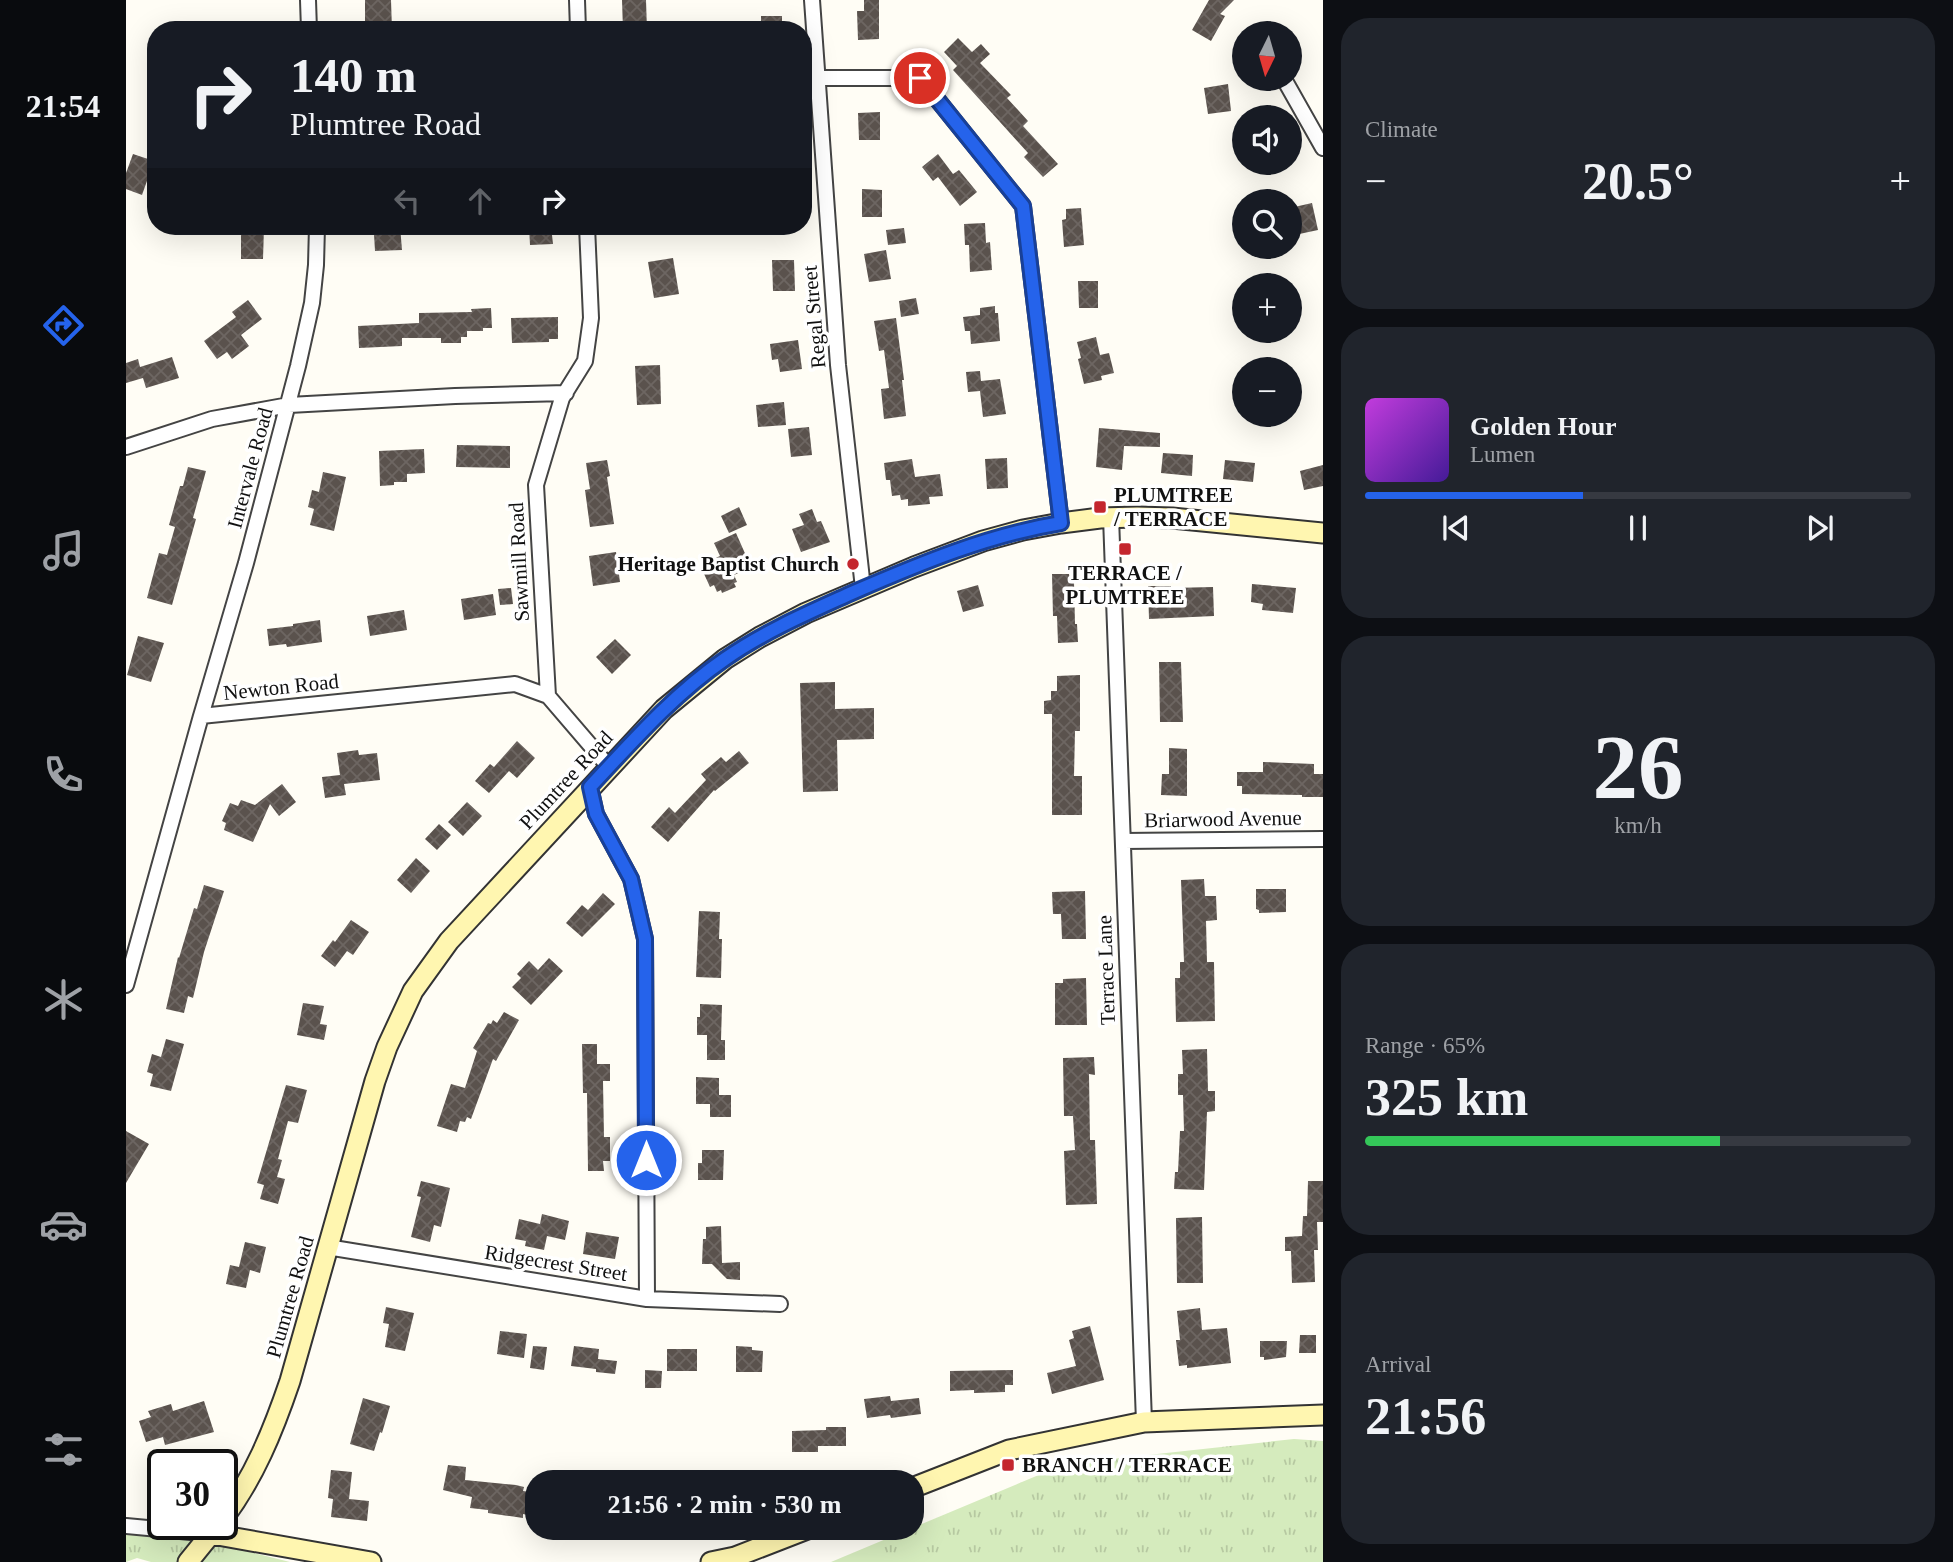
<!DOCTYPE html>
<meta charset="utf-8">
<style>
body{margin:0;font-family:"Times New Roman",serif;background:#20242c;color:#f1f3f6;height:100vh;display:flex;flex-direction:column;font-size:26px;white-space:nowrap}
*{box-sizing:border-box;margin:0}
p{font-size:23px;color:#9ea1a6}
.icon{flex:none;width:38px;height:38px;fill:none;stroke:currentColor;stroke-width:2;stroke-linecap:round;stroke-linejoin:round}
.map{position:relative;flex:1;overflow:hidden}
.drawer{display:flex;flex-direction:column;gap:18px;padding:18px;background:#0d0f14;width:630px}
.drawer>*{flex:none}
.guide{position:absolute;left:21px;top:21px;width:665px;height:214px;border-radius:28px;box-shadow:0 7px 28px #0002;background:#171b24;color:#f1f3f6;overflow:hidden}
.needle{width:46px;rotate:185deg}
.tools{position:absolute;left:1106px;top:21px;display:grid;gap:14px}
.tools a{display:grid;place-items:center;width:70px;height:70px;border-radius:50%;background:#171b24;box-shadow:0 7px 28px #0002;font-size:35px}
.speed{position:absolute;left:21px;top:1449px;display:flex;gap:14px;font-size:35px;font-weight:700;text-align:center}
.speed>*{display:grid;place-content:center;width:91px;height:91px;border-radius:50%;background:#171b24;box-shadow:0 7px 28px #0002;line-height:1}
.speed .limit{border:4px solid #111;border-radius:10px;background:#fff;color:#111}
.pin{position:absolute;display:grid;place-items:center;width:60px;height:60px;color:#fff;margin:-30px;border:4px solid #fff;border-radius:50%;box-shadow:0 2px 7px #0007}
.me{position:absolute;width:77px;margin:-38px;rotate:0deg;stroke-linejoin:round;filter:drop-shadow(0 0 5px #0008)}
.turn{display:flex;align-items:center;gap:24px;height:147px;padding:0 28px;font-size:32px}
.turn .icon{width:91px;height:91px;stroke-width:2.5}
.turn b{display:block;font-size:49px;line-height:60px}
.lanes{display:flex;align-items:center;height:66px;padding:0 28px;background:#0003;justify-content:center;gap:35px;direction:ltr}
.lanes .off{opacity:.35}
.big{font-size:52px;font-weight:700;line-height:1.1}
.drawer .tile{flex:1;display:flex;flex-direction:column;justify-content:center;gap:10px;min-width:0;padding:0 24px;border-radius:28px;background:#20242c}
.drawer .dial{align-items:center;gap:0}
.dial b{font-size:91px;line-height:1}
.song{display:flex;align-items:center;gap:21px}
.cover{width:84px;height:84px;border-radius:10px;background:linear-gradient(135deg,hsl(290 70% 55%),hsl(260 70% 35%))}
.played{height:7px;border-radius:4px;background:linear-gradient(90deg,#2563eb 40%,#363941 40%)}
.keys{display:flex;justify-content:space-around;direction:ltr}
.heat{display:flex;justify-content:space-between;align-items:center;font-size:38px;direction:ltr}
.charge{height:10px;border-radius:5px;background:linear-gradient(90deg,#34c759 65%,#363941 0)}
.trip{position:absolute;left:399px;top:1470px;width:399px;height:70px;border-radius:28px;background:#171b24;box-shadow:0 7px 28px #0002;font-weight:700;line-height:70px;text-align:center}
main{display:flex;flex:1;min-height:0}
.tab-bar{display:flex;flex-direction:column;width:126px;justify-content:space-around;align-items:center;background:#090b0e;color:#9ea1a6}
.tab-bar .icon{width:49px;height:49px}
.tab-bar .on{color:#2563eb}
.tab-bar b{font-size:32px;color:#f1f3f6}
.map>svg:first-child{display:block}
</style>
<main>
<nav class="tab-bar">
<b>21:54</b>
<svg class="icon on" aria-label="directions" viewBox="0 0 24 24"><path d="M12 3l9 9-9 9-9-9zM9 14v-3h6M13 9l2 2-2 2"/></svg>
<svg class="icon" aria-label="music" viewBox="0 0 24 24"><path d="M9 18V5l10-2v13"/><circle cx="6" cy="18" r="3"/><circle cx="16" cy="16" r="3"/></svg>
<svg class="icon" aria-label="phone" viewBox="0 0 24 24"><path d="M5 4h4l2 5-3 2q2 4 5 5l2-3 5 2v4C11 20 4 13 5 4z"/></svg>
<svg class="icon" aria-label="climate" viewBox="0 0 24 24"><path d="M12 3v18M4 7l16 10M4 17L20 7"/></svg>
<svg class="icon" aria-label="car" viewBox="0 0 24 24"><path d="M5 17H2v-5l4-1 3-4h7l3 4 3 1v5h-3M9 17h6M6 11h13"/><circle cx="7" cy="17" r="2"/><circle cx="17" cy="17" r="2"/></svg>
<svg class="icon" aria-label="filters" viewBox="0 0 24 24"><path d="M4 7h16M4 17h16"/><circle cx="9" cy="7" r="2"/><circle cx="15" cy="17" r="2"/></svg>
</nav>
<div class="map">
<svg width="1197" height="1562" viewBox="0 0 1197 1562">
<defs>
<pattern id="park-tufts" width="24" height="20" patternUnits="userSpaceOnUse" patternTransform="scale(1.75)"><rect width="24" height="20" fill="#d5ebbd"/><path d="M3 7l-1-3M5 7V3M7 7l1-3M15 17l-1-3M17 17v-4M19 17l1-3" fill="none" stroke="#b6c8a1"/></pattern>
<pattern id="building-cross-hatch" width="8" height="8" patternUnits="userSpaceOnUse" patternTransform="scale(1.75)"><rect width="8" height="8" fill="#5a524d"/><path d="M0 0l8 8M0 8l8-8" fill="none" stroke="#6d6662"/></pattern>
</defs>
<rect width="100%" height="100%" fill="#fffdf5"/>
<!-- park -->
<path fill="url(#park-tufts)" d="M1168,1439L1197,1441V1562H705L939,1464Z
M6,1523L164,1562H25L11,1558L0,1562V1524Z"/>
<!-- building -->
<path fill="url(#building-cross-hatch)" d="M239,0H265L266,30H239Z
M496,0H520L521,30H497Z
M738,0H753V39L732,40L731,11H738Z
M1083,0H1108L1094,14L1099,16L1085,41L1066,30Z
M635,16H656V30H635Z
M832,38L846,52L855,44L864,54L854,63L885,95L881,98L902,121L897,126L932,164L917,177L898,157L902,153L827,70L831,66L818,52Z
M1102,84L1105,111L1082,114L1078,88Z
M754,112V140H733L732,113Z
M7,154L28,161L16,195L0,189V173Z
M812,154L827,174L833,170L851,192L834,206L812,177L807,181L796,167Z
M736,189L756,190V217H736Z
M1186,203L1192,230L1164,236V208Z
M955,208L958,245L938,247L936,220L940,219V209Z
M859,223L860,243L864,242L866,270L844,272L843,245H839L838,224Z
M250,226H274L276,250L249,251L248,234H250Z
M403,226H425L427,244L404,245Z
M115,227L138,228L137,259H115Z
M778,228L780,243L762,245L760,230Z
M760,250L765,279L743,282L738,254Z
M547,258L553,294L528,298L522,262Z
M646,260H668L669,291H647Z
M952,281H972V308H953Z
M790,298L793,314L775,317L773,301Z
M122,300L136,319L115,335L123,346L106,359L101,352L91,359L78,341L110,317L106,312Z
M869,306V313H872L874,341L845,344L844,331H839L837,317L854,315V308Z
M365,308L366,328H357V331H341V337H335V343H315V338H276V346L233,348L232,326L293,323V313L346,312L345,309Z
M432,317V339H423V342L386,343L385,318Z
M770,318L778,380H776L780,416L758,419L755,389L763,388L758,350L753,351L748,321Z
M970,337L974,355L983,353L988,373L975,376L976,380L958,384L952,359L955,358L951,342Z
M672,340L676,369L654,372L652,359L646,360L644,344Z
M46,357L53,378L20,388L17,378L0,383V363L12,359L14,367Z
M534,365L535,404L511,405L509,366Z
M854,371L855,381L874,379L880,414L857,417L854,391L842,392L840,372Z
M658,402L660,425L632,427L630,405Z
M683,427L686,455L665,457L662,429Z
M973,428L1034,433V447L998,446L996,470L970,467Z
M331,445L384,446V468L330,467Z
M298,449L299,473L281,474V482H268V485L254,486L253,451Z
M1037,453L1067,455L1066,476L1035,473Z
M881,458L882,488L861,489L859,459Z
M786,459L789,477L814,474L817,496L803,497L804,504L782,506V499L775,500L774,495L766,496L764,480H760L758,463Z
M481,460L484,476L481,477L488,524L464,527L459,490L464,489L460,463Z
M1099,460L1129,463L1127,482L1097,479Z
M1197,465V486L1178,490L1174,471Z
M62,467L80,471L67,518L70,519L46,605L21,598L33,553L41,555L49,527L43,525L54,486H57Z
M197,472L220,477L208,531L184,525L188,509L182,507L186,490L193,492Z
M613,507L621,525L603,533L595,516Z
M686,509L691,522L695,521L704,542L675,552L666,529L678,525L673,514Z
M610,533L625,567L608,575L611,582L608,583L610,587L596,593L595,590L591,592L588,585L584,587L574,565L594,556L588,543Z
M490,552L494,582L467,586L463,556Z
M926,574H943L944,582H948L949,624H951L952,642L932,643L931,616H927Z
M1126,584L1170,588L1167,613L1136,610L1137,604L1125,602Z
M852,585L858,606L837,612L831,591Z
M1022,586H1045V588L1087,587L1088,616L1023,619Z
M385,588L387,604L374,605L372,589Z
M367,594L370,615L338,620L335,599Z
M278,610L281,630L244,636L241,616Z
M194,620L196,642L161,647L160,644L143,646L141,629L167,626V624Z
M12,636L38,643L25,682L1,675Z
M489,639L505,655L486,674L470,657Z
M1033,662H1055L1057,722H1034Z
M954,675V731H949L948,776H956V815H926V714H918V701L925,700V691H931V676Z
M709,682V709L748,708V739L711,740L712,791L677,792L674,683Z
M391,741L409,758L391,778L383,771L363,793L349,781L364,764L368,767Z
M1043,748L1061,749V796L1035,795L1036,774H1043Z
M232,750L233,755L251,753L254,780L218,784L220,795L199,798L196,777L214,775L211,753Z
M613,751L623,763L589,791L588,790L542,842L525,827L543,807L549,813L580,780L575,774L595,757L600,762Z
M1137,762L1188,764V774H1197V797H1176V795L1116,794V786H1111V772H1137Z
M156,784L170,802L153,816L144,804L127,842L98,830L100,823L96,821L104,803L112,806L115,800L129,805Z
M341,802L356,816L337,836L322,822Z
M313,824L325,835L311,850L299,839Z
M290,858L304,871L285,893L271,880Z
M1078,879L1079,896H1090L1091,920L1080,921L1081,962H1088L1089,1021L1050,1022L1049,978H1054V962H1058L1055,880Z
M78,885L98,891L78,952L67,998L62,996L58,1013L40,1009L52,957L53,958L68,908L71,909Z
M1130,889H1160V912L1133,913V910L1130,909Z
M959,891L960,939H936L935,914H927L926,892Z
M477,893L489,904L456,937L440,923L456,905L462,910Z
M573,911L594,912L593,939H596L595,978L570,977Z
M225,920L243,932L227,955L221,951L209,967L195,956L207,940L209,942Z
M423,958L437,971L405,1005L386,987L395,978L391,974L403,961L412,970Z
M960,978L961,1025H929V983H937V979Z
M177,1003L198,1006L194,1024L201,1025L198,1040L171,1035Z
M574,1004L596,1005L595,1040H599V1060H581V1035H571V1017H574Z
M378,1012L393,1020L370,1061L367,1059L345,1119L341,1117L339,1122L334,1121L331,1132L311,1126L325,1084L339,1088L351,1051L347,1048L362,1023L365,1024L367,1020L371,1023Z
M40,1039L58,1044L45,1091L24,1086L27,1074L21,1072L26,1054L35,1057Z
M456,1044H471V1064H484V1081H477L478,1137H484V1161H477L478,1171H462L461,1093H457Z
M1081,1049L1082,1091H1089V1111L1081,1112L1078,1190L1048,1189L1049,1172H1052L1054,1131H1058L1057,1095H1052V1074H1057L1056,1050Z
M968,1057L969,1075L963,1074L964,1140H969L971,1204L940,1205L938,1151L949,1150L947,1116H938L937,1058Z
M570,1077L593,1078V1095H605V1117H584V1104H570Z
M160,1085L181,1090L172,1123L162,1121L152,1159L156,1160L151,1177L159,1179L152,1204L134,1199L138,1185L131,1183Z
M0,1131L23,1144L0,1183Z
M576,1150H598L597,1180H572V1163H576Z
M295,1181L324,1188L315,1227L308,1225L304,1242L285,1237L295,1197L291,1196Z
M1182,1181H1197V1222H1191L1192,1250H1188L1189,1282L1166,1283L1165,1251H1159V1237L1176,1236L1177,1216H1181Z
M416,1214L443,1221L439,1240L421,1236L418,1250L399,1246L400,1241L389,1239L393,1219L414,1224Z
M1076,1217L1077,1283H1051L1050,1218Z
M595,1226L596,1263L614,1262V1280L601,1279L586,1264H576L577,1239H580V1227Z
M460,1232L493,1237L489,1259L457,1254Z
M119,1242L140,1247L134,1273L124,1270L120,1288L100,1284L104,1265L113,1267Z
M260,1307L288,1313L279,1351L259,1347L263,1324L257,1323Z
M1074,1308L1076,1330L1101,1328L1105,1363L1061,1368V1365L1053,1366L1050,1340H1054L1051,1311Z
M964,1326L978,1380L926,1394L921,1373L950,1366L943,1340L948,1338L946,1331Z
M374,1331L401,1334L398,1358L371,1354Z
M1174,1335H1190V1353H1173Z
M1134,1341H1161L1160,1357L1138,1360V1357H1134Z
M407,1346L421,1347L418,1370L404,1368Z
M448,1346L473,1349L472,1359L491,1361L489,1374L470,1372V1369L445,1366Z
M610,1346L626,1347V1350L637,1351L636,1372H610Z
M541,1349H571V1371H541Z
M519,1370L536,1371L535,1388H519Z
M887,1370V1385H879V1392L848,1393V1390L824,1391V1371Z
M764,1396L765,1401L793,1398L795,1414L765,1418L764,1415L741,1418L738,1399Z
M237,1398L264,1406L256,1433L254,1432L248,1451L224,1444Z
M78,1401L88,1432L39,1445L37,1437L20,1442L13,1421L25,1417L22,1411L45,1404L47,1411Z
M700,1427H720V1446H692V1452H666V1431L700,1430Z
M322,1465L340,1467L339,1480L390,1485L398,1487L397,1491L411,1493V1517L397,1514V1518L362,1513V1510L344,1508L346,1497L317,1490Z
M205,1470L226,1472L223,1499L243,1501L241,1521L205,1517L207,1499L202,1498Z"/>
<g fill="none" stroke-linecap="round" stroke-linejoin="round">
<defs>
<path id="street" d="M182,0L183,30
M451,0L452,30
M686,0L712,365L737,588
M691,78H794L897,206L935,523
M1158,79L1197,148
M0,447L86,419L163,405L329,396L440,393
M985,517L1018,1422
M422,696L410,485L436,398L459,361L465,318L461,226
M75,716L120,563L172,366L186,303L190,265L191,226
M464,787L470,814L505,879L519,939L521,1299
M997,841L1197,839
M0,985L75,716L389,684L422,696L483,767
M201,1247L521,1299L654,1304
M0,1526L86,1534"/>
<path id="secondary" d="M786,1488L883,1450L1018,1422L1197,1415
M96,1520C128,1478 147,1431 164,1381L249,1081L261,1047L287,991L323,941L538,709L599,659L634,637L680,613L788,567L857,541L897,530L935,523L974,518L1011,517L1046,518L1197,533
M86,1534L245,1562
M62,1562L92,1525
M585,1562L609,1557L684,1528"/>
</defs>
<!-- street casing -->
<use href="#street" stroke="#444" stroke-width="18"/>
<!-- secondary casing -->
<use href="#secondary" stroke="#333" stroke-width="23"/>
<!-- street -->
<use href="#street" stroke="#fff" stroke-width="14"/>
<!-- secondary -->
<use href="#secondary" stroke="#fff6b0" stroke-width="19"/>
</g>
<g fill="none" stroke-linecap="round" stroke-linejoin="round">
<defs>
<path id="route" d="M520,1160L519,939L505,879L470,814L464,787C506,742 548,694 599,659C639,631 684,612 728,592C795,563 862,535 935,523L897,206L794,78"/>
</defs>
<!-- route casing -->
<use href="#route" stroke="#184099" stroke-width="18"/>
<!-- route -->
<use href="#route" stroke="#2563eb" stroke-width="12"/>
</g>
<!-- markers -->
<g fill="#c4262e" stroke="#fff" stroke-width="2.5">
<rect x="967" y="500" width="14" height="14" rx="3.5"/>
<rect x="992" y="542" width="14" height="14" rx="3.5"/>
<circle cx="727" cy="564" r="7"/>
<rect x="875" y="1458" width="14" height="14" rx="3.5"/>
</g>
<g text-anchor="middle" stroke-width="7" stroke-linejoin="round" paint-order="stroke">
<!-- street labels -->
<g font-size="21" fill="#111" stroke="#fff">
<text transform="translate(688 317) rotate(-95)" y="7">Regal Street</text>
<text transform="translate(124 468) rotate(-75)" y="7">Intervale Road</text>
<text transform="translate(393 562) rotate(-93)" y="7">Sawmill Road</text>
<text transform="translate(155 687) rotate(-6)" y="7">Newton Road</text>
<text transform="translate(440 780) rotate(-47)" y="7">Plumtree Road</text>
<text transform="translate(1097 819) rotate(-1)" y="7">Briarwood Avenue</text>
<text transform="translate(980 970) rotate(-92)" y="7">Terrace Lane</text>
<text transform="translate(430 1263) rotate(9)" y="7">Ridgecrest Street</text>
<text transform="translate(164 1297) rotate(-74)" y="7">Plumtree Road</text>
</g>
<!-- poi labels -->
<g font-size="21" font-weight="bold" fill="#111" stroke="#fff" text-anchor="start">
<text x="988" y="502">PLUMTREE<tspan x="988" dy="24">/ TERRACE</tspan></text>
<text x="713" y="571" text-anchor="end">Heritage Baptist Church</text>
<text x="999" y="580" text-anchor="middle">TERRACE /<tspan x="999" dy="24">PLUMTREE</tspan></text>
<text x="896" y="1472">BRANCH / TERRACE</text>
</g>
</g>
</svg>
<div class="tools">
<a><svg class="needle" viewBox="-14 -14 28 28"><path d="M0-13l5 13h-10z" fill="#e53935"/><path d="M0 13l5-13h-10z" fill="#9ea1a6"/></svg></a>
<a><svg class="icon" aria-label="sound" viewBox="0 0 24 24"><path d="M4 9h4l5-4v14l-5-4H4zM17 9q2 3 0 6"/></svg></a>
<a><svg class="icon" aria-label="search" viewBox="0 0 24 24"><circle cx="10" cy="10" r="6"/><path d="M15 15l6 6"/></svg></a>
<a>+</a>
<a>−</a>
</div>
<div class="speed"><div class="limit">30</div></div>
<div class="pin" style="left:794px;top:78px;background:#d93025"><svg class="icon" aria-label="arrive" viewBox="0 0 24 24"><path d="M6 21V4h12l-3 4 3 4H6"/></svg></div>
<svg class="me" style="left:520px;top:1160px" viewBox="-20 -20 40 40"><circle r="17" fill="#2563eb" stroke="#fff" stroke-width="3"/><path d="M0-11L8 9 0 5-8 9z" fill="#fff"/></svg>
<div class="trip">21:56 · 2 min · 530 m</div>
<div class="guide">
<div class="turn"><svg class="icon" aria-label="right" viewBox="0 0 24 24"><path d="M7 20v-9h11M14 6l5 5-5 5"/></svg><div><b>140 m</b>Plumtree Road</div></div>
<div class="lanes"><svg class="icon off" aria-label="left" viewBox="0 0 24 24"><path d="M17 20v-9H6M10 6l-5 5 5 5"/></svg><svg class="icon off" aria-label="ahead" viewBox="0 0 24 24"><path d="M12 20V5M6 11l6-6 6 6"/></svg><svg class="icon" aria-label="right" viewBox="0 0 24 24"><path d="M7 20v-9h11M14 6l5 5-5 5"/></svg></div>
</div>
</div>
<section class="drawer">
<div class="tile"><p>Climate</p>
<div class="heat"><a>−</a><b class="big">20.5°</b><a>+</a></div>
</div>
<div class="tile">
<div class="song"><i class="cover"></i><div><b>Golden Hour</b><p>Lumen</p></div></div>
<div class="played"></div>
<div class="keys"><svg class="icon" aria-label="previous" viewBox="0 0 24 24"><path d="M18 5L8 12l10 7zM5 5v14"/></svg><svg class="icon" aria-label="pause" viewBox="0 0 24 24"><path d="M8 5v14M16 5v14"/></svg><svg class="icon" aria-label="next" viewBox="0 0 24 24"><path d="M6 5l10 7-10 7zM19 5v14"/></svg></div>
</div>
<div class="tile dial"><b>26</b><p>km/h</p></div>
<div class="tile"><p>Range · 65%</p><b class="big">325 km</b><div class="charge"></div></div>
<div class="tile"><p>Arrival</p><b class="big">21:56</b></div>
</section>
</main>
